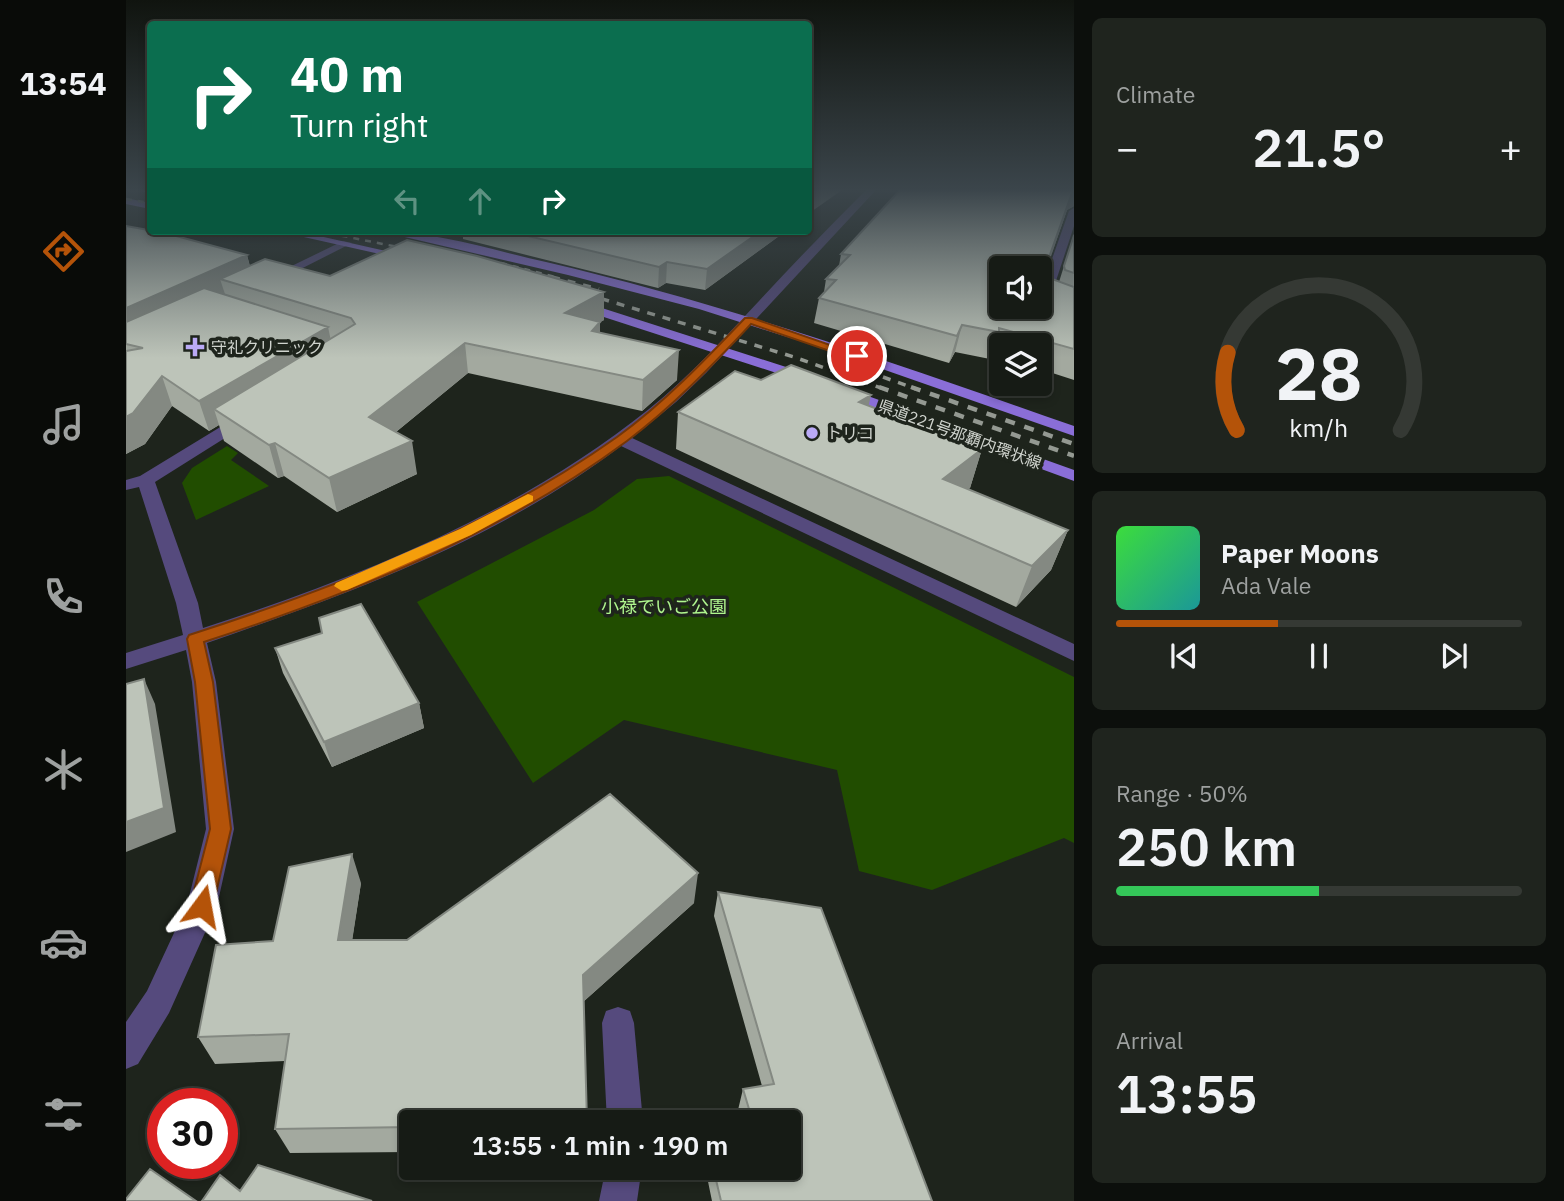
<!DOCTYPE html>
<meta charset="utf-8">
<style>
body{margin:0;font-family:"IBM Plex Sans","Noto Sans JP",sans-serif;background:#1f241e;color:#f1f3f6;height:100vh;display:flex;flex-direction:column;font-size:26px;white-space:nowrap}
*{box-sizing:border-box;margin:0}
p{font-size:23px;color:#9ea1a0}
.icon{flex:none;width:38px;height:38px;fill:none;stroke:currentColor;stroke-width:2;stroke-linecap:round;stroke-linejoin:round}
.map{position:relative;flex:1;overflow:hidden}
.side{display:flex;flex-direction:column;gap:18px;padding:18px;background:#0c0f0c;width:490px}
.side>*{flex:none}
.banner{position:absolute;left:21px;top:21px;width:665px;height:214px;border-radius:7px;box-shadow:0 4px 10px #0003,0 0 0 2px #353934;background:#0b6e4f;color:#fff;overflow:hidden}
.controls{position:absolute;left:863px;top:256px;display:grid;gap:14px}
.controls a{display:grid;place-items:center;width:63px;height:63px;border-radius:7px;background:#161b15;box-shadow:0 4px 10px #0003,0 0 0 2px #353934;font-size:35px}
.speed{position:absolute;left:21px;top:1088px;display:flex;gap:14px;font-size:35px;font-weight:700;text-align:center}
.speed>*{display:grid;place-content:center;width:91px;height:91px;border-radius:50%;background:#161b15;box-shadow:0 4px 10px #0003,0 0 0 2px #353934;line-height:1}
.speed .limit{border:10px solid #d22;background:#fff;color:#111}
.pin{position:absolute;display:grid;place-items:center;width:60px;height:60px;color:#fff;margin:-30px;border:4px solid #fff;border-radius:50%;box-shadow:0 2px 7px #0007}
.me{position:absolute;width:77px;margin:-38px;rotate:13deg;stroke-linejoin:round;filter:drop-shadow(0 0 5px #0008)}
.turn{display:flex;align-items:center;gap:24px;height:147px;padding:0 28px;font-size:32px}
.turn .icon{width:91px;height:91px;stroke-width:2.5}
.turn b{display:block;font-size:49px;line-height:60px}
.lanes{display:flex;align-items:center;height:66px;padding:0 28px;background:#0003;justify-content:center;gap:35px;direction:ltr}
.lanes .off{opacity:.35}
.big{font-size:52px;font-weight:600;line-height:1.1}
.side .tile{flex:1;display:flex;flex-direction:column;justify-content:center;gap:10px;min-width:0;padding:0 24px;border-radius:10px;background:#1f241e}
.side .dial{align-items:center;gap:0}
.dial svg{height:182px;overflow:visible;fill:none;stroke:#353934;stroke-width:7;stroke-linecap:round;text-anchor:middle}
.dial text{fill:#f1f3f6;stroke:none}
.song{display:flex;align-items:center;gap:21px}
.cover{width:84px;height:84px;border-radius:10px;background:linear-gradient(135deg,hsl(120 70% 55%),hsl(180 70% 35%))}
.played{height:7px;border-radius:4px;background:linear-gradient(90deg,#b45309 40%,#353934 40%)}
.keys{display:flex;justify-content:space-around;direction:ltr}
.heat{display:flex;justify-content:space-between;align-items:center;font-size:38px;direction:ltr}
.charge{height:10px;border-radius:5px;background:linear-gradient(90deg,#34c759 50%,#353934 0)}
.trip{position:absolute;left:273px;top:1110px;width:402px;height:70px;border-radius:7px;background:#161b15;box-shadow:0 4px 10px #0003,0 0 0 2px #353934;font-weight:600;line-height:70px;text-align:center}
main{display:flex;flex:1;min-height:0}
.menu{display:flex;flex-direction:column;width:126px;justify-content:space-around;align-items:center;background:#090b08;color:#9ea1a0}
.menu .icon{width:49px;height:49px}
.menu .current{color:#b45309}
.menu b{font-size:32px;color:#f1f3f6}
.map>svg:first-child{display:block}
</style>
<main>
<nav class="menu">
<b>13:54</b>
<svg class="icon current" aria-label="directions" viewBox="0 0 24 24"><path d="M12 3l9 9-9 9-9-9zM9 14v-3h6M13 9l2 2-2 2"/></svg>
<svg class="icon" aria-label="music" viewBox="0 0 24 24"><path d="M9 18V5l10-2v13"/><circle cx="6" cy="18" r="3"/><circle cx="16" cy="16" r="3"/></svg>
<svg class="icon" aria-label="phone" viewBox="0 0 24 24"><path d="M5 4h4l2 5-3 2q2 4 5 5l2-3 5 2v4C11 20 4 13 5 4z"/></svg>
<svg class="icon" aria-label="climate" viewBox="0 0 24 24"><path d="M12 3v18M4 7l16 10M4 17L20 7"/></svg>
<svg class="icon" aria-label="car" viewBox="0 0 24 24"><path d="M5 17H2v-5l4-1 3-4h7l3 4 3 1v5h-3M9 17h6M6 11h13"/><circle cx="7" cy="17" r="2"/><circle cx="17" cy="17" r="2"/></svg>
<svg class="icon" aria-label="filters" viewBox="0 0 24 24"><path d="M4 7h16M4 17h16"/><circle cx="9" cy="7" r="2"/><circle cx="15" cy="17" r="2"/></svg>
</nav>
<div class="map">
<svg width="948" height="1201" viewBox="0 0 948 1201">
<rect width="100%" height="100%" fill="#1e241c"/>
<!-- green -->
<path fill="#214d00" d="M101,446L112,453L105,460L143,486L70,520L56,483L66,468Z
M543,476L948,677V843L938,838L806,890L733,871L711,770L498,720L407,783L291,602L468,510L511,479Z"/>
<g fill="none" stroke-linecap="round" stroke-linejoin="round">
<!-- minor -->
<path fill="#554a7d" fill-rule="evenodd" d="M740,190H750L580,373L550,402L506,438L948,644V661L495,446C373,539 225,593 81,643L90,682L108,829L91,906L43,1013L12,1064L0,1069V1022L21,991L61,905L80,829L66,682L60,650L0,669V653L57,635L50,603L13,487L0,490V480L14,476L114,415H126L128,418L126,421L29,482L72,603L77,628C236,576 392,514 523,409C563,377 598,338 633,301C668,263 704,226 740,190Z
M948,208V226L927,290L929,297L948,304V313L919,302L915,290L943,211Z
M217,241L226,243L151,281L141,278Z
M492,1007L504,1011L508,1023L517,1122H481L476,1023L480,1011Z
M480,1167H516L511,1201H473Z"/>
<!-- major -->
<path fill="#8a6ed7" fill-rule="evenodd" d="M15,190H24V193L17,192Z
M0,198L24,203V209L0,204Z
M151,231H171L291,258L285,261Z
M253,231C308,231 366,250 420,262C600,304 774,365 948,426V436L699,349L573,309L442,275Z
M451,300L688,376L690,379L688,382H678L447,307V301Z
M717,387L948,470V481L712,395L709,392Z"/>
<!-- rail-far2 -->
<path stroke="#949992" stroke-width="2.5" stroke-dasharray="6 6" stroke-linecap="butt" d="M0,199L24,203
M192,231L287,250
M375,263L433,278"/>
<!-- rail-far1 -->
<path stroke="#949992" stroke-width="3.5" stroke-dasharray="8 8" stroke-linecap="butt" d="M426,277L473,289
M460,294L668,357L758,389
M757,377L790,389"/>
<!-- rail -->
<path stroke="#949992" stroke-width="4.5" stroke-dasharray="10 10" stroke-linecap="butt" d="M753,387L948,456
M785,387L948,444"/>
</g>
<!-- wall -->
<path fill="#a3a99f" d="M948,190V206L941,210L921,267L926,279L933,282L948,234V380L914,369V345H875V358L866,355L864,359L829,352L823,363L688,323L693,298L698,292L700,279L713,266L715,254Z
M0,226L121,255L124,266L204,276L478,292V320L474,322V332L551,380L516,411L342,373L270,432L291,474L211,512L158,476L152,478L98,441L93,425L83,431L46,406L19,444L0,454Z
M337,231H660L579,290L540,283L532,288L337,239Z
M635,380L742,406L856,449L844,488L842,489L942,530L925,570L890,607L550,449L552,412Z
M149,648L293,703L298,728L206,767L157,673Z
M235,883L226,940H281L568,903L457,1002L285,1122V1152L164,1153L149,1129L159,1061L89,1064L72,1037L147,941Z
M592,892L806,1201H586L579,1167H663L615,1121L612,1110L617,1089L636,1086L588,916Z"/>
<!-- shaded-wall -->
<path fill="#848982" d="M694,190H716L682,214V198Z
M947,190H948V206L941,210L914,288Z
M635,231H660L579,290L581,269Z
M121,255L127,280L94,279L99,294L0,340V308Z
M541,262L540,283L532,288L533,267Z
M478,292V320L439,342V313Z
M474,322V351L466,331Z
M836,325L829,352L823,363L831,336Z
M202,327L208,355L88,409L93,425L83,431L73,401Z
M339,343L342,373L249,449L243,417Z
M553,350L551,380L516,411L517,380Z
M36,376L46,406L19,444L0,454V417Z
M745,395L737,431L733,402Z
M286,441L291,474L211,512L203,478Z
M149,443L158,476L152,478L143,445Z
M856,449L844,488L806,518L817,479Z
M942,530L925,570L890,607L906,566Z
M18,679L29,704L50,832L0,852V822Z
M293,703L298,728L206,767L198,742Z
M226,854L235,883L222,968L212,940Z
M572,873L568,903L457,1002V975Z"/>
<!-- building -->
<path fill="#bdc4b9" stroke="#848982" stroke-width="2" fill-rule="evenodd" d="M682,190H694L682,198Z
M774,190H947L920,266L926,279L948,287V349L873,328V332L836,325L831,336L693,298L710,280L700,279L724,255L715,254ZM875,268H914V306H875Z
M0,226L39,233L121,255L0,308Z
M381,231H635L581,269L541,262L533,267Z
M948,235V273L939,270L938,266Z
M281,240L351,256L478,292L439,313L474,322L466,331L553,350L517,380L339,343L243,417L286,441L203,478L149,443L143,445L88,409L229,324L225,318L94,279L139,259L204,276Z
M78,288L202,327L73,401L36,376L7,413L0,417V351L17,348L0,344V322Z
M665,365L745,395L733,402L856,449L817,479L942,530L906,566L552,412L609,371L635,380Z
M235,604L293,703L198,742L149,648L196,633L193,618Z
M18,679L38,808L0,822V684Z
M484,794L572,873L457,975L461,1122H285V1127L149,1129L163,1034L72,1037L90,945L147,941L163,867L226,854L212,940H281Z
M592,892L695,908L806,1201H595L587,1167H663V1122H611L626,1119L617,1089L648,1084Z
M132,1165L246,1201H76L94,1175L114,1191Z
M24,1169L70,1201H0V1199Z"/>
<!-- sky -->
<linearGradient id="sky" x2="0" y2="1"><stop stop-color="#10140f"/><stop offset="0.53" stop-color="#3b454b"/><stop offset="1" stop-color="#3b454b" stop-opacity="0"/></linearGradient>
<rect width="948" height="358" fill="url(#sky)"/>
<!-- route -->
<path fill="#b45309" stroke="#753606" stroke-width="2" d="M619,318H626L736,356L727,359L625,324C586,366 546,407 501,441C376,534 225,594 78,642L87,682L105,829L87,906L84,913L76,916L68,913L64,906L84,829L69,682L61,639L63,635C212,587 363,528 491,437C538,403 579,360 619,318Z"/>
<!-- slow -->
<path fill="#f59e0b" d="M402,494L407,496V501L345,535L221,590L216,591L208,586L210,583L334,529Z"/>
<!-- markers -->
<g fill="#baaaf6" stroke="#1e241c" stroke-width="2.5">
<path d="M65.5 336.5h7v7h7v7h-7v7h-7v-7h-7v-7h7z"/>
<circle cx="686" cy="433" r="7"/>
</g>
<g text-anchor="middle" stroke-width="7" stroke-linejoin="round" paint-order="stroke">
<!-- far-poi labels -->
<g font-size="16" fill="#cfd3cd" stroke="#1e241c" text-anchor="start">
<text x="85" y="353">守礼クリニック</text>
<text x="700" y="439">トリコ</text>
</g>
<!-- far-street labels -->
<g font-size="16" fill="#cfd3cd" stroke="#1e241c">
<text transform="translate(834 434) rotate(20)" y="6">県道221号那覇内環状線</text>
</g>
<!-- park labels -->
<g font-size="18" fill="#aff68e" stroke="#1e241c">
<text x="538" y="613">小禄でいご公園</text>
</g>
</g>
</svg>
<div class="controls">
<a><svg class="icon" aria-label="sound" viewBox="0 0 24 24"><path d="M4 9h4l5-4v14l-5-4H4zM17 9q2 3 0 6"/></svg></a>
<a><svg class="icon" aria-label="layers" viewBox="0 0 24 24"><path d="M12 4l9 5-9 5-9-5zM3 14l9 5 9-5"/></svg></a>
</div>
<div class="speed"><div class="limit">30</div></div>
<div class="pin" style="left:731px;top:356px;background:#d93025"><svg class="icon" aria-label="arrive" viewBox="0 0 24 24"><path d="M6 21V4h12l-3 4 3 4H6"/></svg></div>
<svg class="me" style="left:76px;top:906px" viewBox="-20 -20 40 40"><path d="M0-17L14 15 0 8-14 15z" fill="#b45309" stroke="#fff" stroke-width="4"/></svg>
<div class="trip">13:55 · 1 min · 190 m</div>
<div class="banner">
<div class="turn"><svg class="icon" aria-label="right" viewBox="0 0 24 24"><path d="M7 20v-9h11M14 6l5 5-5 5"/></svg><div><b>40 m</b>Turn right</div></div>
<div class="lanes"><svg class="icon off" aria-label="left" viewBox="0 0 24 24"><path d="M17 20v-9H6M10 6l-5 5 5 5"/></svg><svg class="icon off" aria-label="ahead" viewBox="0 0 24 24"><path d="M12 20V5M6 11l6-6 6 6"/></svg><svg class="icon" aria-label="right" viewBox="0 0 24 24"><path d="M7 20v-9h11M14 6l5 5-5 5"/></svg></div>
</div>
</div>
<section class="side">
<div class="tile"><p>Climate</p>
<div class="heat"><a>−</a><b class="big">21.5°</b><a>+</a></div>
</div>
<div class="tile dial"><svg viewBox="0 0 100 80">
<path d="M14 69A42 42 0 1 1 86 69"/>
<path d="M14 69A42 42 0 0 1 10 35" stroke="#b45309"/>
<text x="50" y="56" font-size="32" font-weight="700">28</text>
<text x="50" y="72" font-size="11">km/h</text>
</svg></div>
<div class="tile">
<div class="song"><i class="cover"></i><div><b>Paper Moons</b><p>Ada Vale</p></div></div>
<div class="played"></div>
<div class="keys"><svg class="icon" aria-label="previous" viewBox="0 0 24 24"><path d="M18 5L8 12l10 7zM5 5v14"/></svg><svg class="icon" aria-label="pause" viewBox="0 0 24 24"><path d="M8 5v14M16 5v14"/></svg><svg class="icon" aria-label="next" viewBox="0 0 24 24"><path d="M6 5l10 7-10 7zM19 5v14"/></svg></div>
</div>
<div class="tile"><p>Range · 50%</p><b class="big">250 km</b><div class="charge"></div></div>
<div class="tile"><p>Arrival</p><b class="big">13:55</b></div>
</section>
</main>
